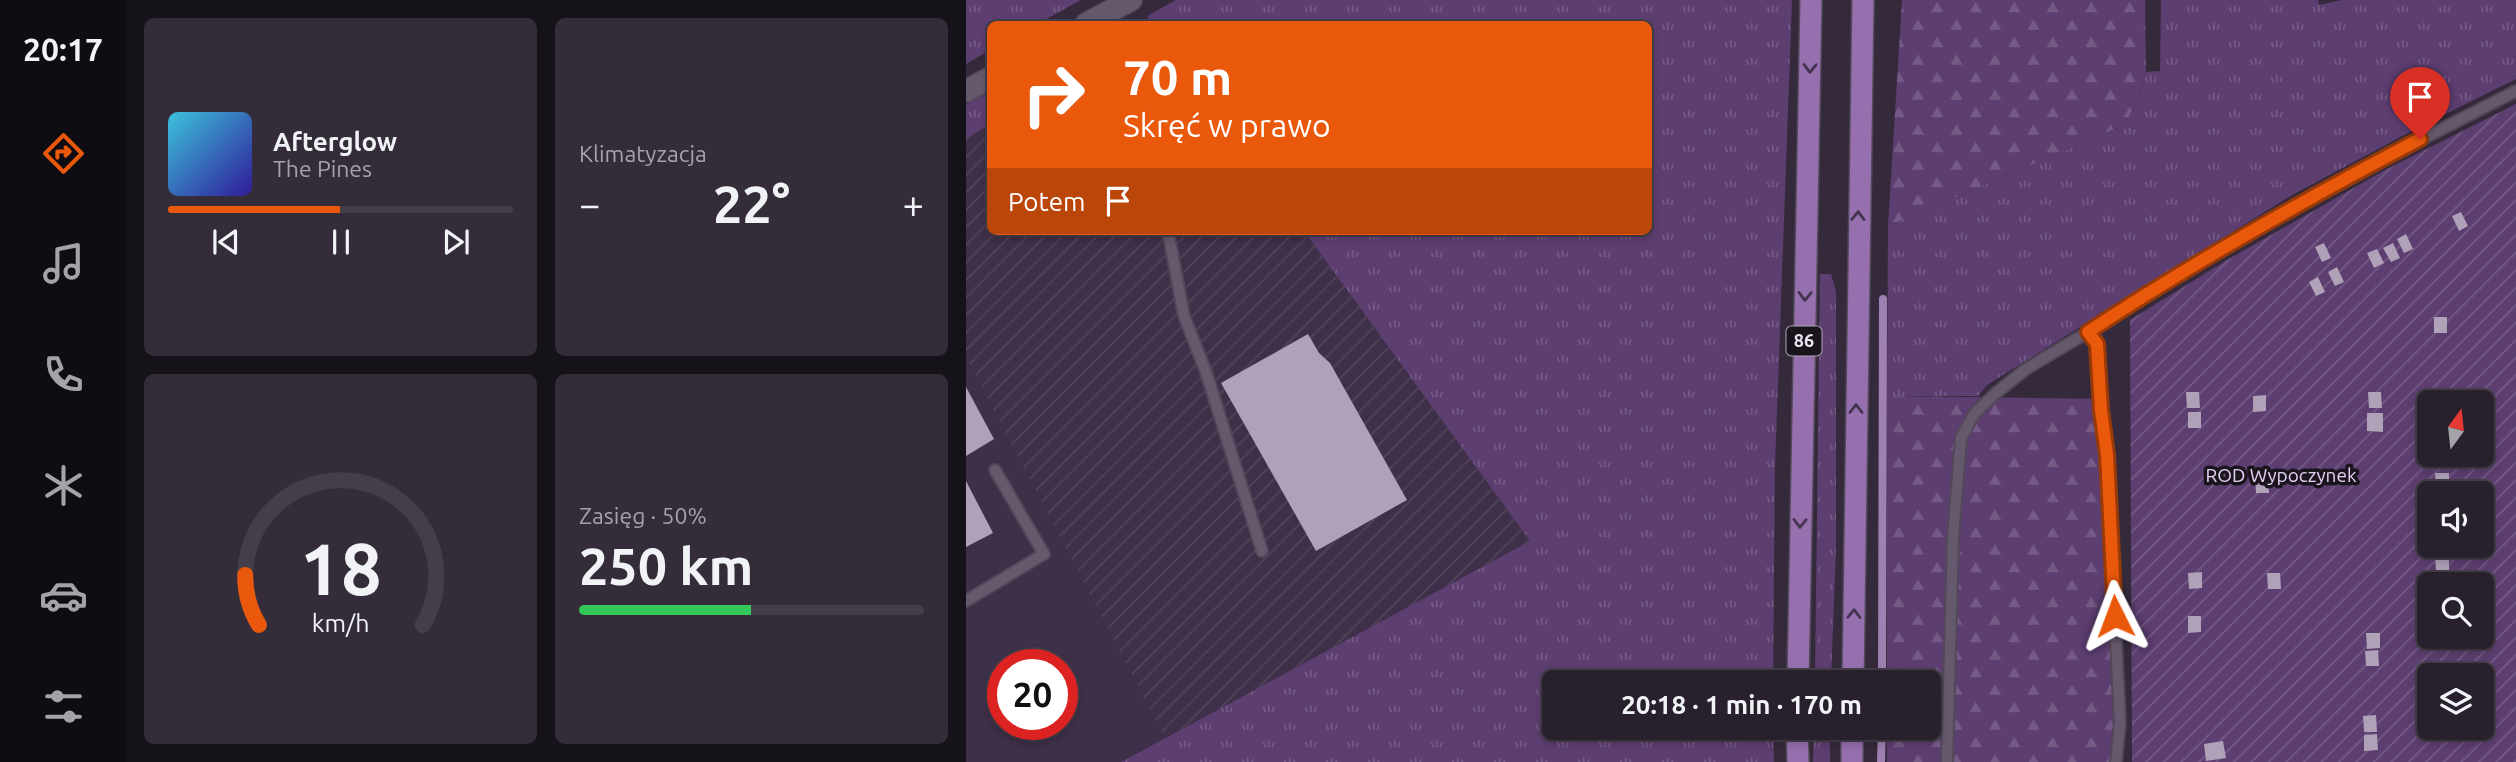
<!DOCTYPE html>
<html lang="pl">
<meta charset="utf-8">
<style>
body{margin:0;font-family:Ubuntu,sans-serif;background:#342d39;color:#f1f3f6;height:100vh;display:flex;flex-direction:column;font-size:26px;white-space:nowrap}
*{box-sizing:border-box;margin:0}
p{font-size:23px;color:#a5a3aa}
.icon{flex:none;width:38px;height:38px;fill:none;stroke:currentColor;stroke-width:2;stroke-linecap:round;stroke-linejoin:round}
.map{position:relative;flex:1;overflow:hidden}
.panel{display:flex;flex-direction:column;gap:18px;padding:18px;background:#161219;width:840px}
.panel>*{flex:none}
.guide{position:absolute;left:21px;top:21px;width:665px;height:214px;border-radius:10px;box-shadow:0 4px 10px #0003,0 0 0 2px #443e49;background:#ea580c;color:#fff;overflow:hidden}
.needle{width:46px;rotate:15deg}
.buttons{position:absolute;left:1451px;top:390px;display:grid;gap:14px}
.buttons a{display:grid;place-items:center;width:77px;height:77px;border-radius:10px;background:#28202d;box-shadow:0 4px 10px #0003,0 0 0 2px #443e49;font-size:35px}
.speed{position:absolute;left:21px;top:649px;display:flex;gap:14px;font-size:35px;font-weight:700;text-align:center}
.speed>*{display:grid;place-content:center;width:91px;height:91px;border-radius:50%;background:#28202d;box-shadow:0 4px 10px #0003,0 0 0 2px #443e49;line-height:1}
.speed .limit{border:10px solid #d22;background:#fff;color:#111}
.pin{position:absolute;display:grid;place-items:center;width:60px;height:60px;color:#fff;margin:-72px -30px;border-radius:50% 50% 50% 0;rotate:-45deg;box-shadow:0 0 7px #0007}
.pin .icon{rotate:45deg}
.me{position:absolute;width:77px;margin:-38px;rotate:357deg;stroke-linejoin:round;filter:drop-shadow(0 0 5px #0008)}
.turn{display:flex;align-items:center;gap:24px;height:147px;padding:0 21px;font-size:32px}
.turn .icon{width:91px;height:91px;stroke-width:2.5}
.turn b{display:block;font-size:49px;line-height:60px}
.then{display:flex;align-items:center;height:66px;padding:0 21px;background:#0003;gap:14px;font-size:26px}
.big{font-size:52px;font-weight:700;line-height:1.1}
.panel .tile{flex:1;display:flex;flex-direction:column;justify-content:center;gap:10px;min-width:0;padding:0 24px;border-radius:10px;background:#342d39}
.panel .dial{align-items:center;gap:0}
.dial svg{height:182px;overflow:visible;fill:none;stroke:#443e49;stroke-width:7;stroke-linecap:round;text-anchor:middle}
.dial text{fill:#f1f3f6;stroke:none}
.song{display:flex;align-items:center;gap:21px}
.cover{width:84px;height:84px;border-radius:10px;background:linear-gradient(135deg,hsl(190 70% 55%),hsl(250 70% 35%))}
.played{height:7px;border-radius:4px;background:linear-gradient(90deg,#ea580c 50%,#443e49 50%)}
.keys{display:flex;justify-content:space-around;direction:ltr}
.heat{display:flex;justify-content:space-between;align-items:center;font-size:38px;direction:ltr}
.charge{height:10px;border-radius:5px;background:linear-gradient(90deg,#34c759 50%,#443e49 0)}
.panel .tiles{flex:1;display:grid;gap:18px;grid-template-columns:repeat(2,1fr)}
.trip{position:absolute;left:576px;top:670px;width:399px;height:70px;border-radius:10px;background:#28202d;box-shadow:0 4px 10px #0003,0 0 0 2px #443e49;font-weight:700;line-height:70px;text-align:center}
main{display:flex;flex:1;min-height:0}
.tab-bar{display:flex;flex-direction:column;width:126px;justify-content:space-around;align-items:center;background:#100d12;color:#a5a3aa}
.tab-bar .icon{width:49px;height:49px}
.tab-bar .selected{color:#ea580c}
.tab-bar b{font-size:32px;color:#f1f3f6}
.map>svg:first-child{display:block}
</style>
<main>
<nav class="tab-bar">
<b>20:17</b>
<svg class="icon selected" aria-label="directions" viewBox="0 0 24 24"><path d="M12 3l9 9-9 9-9-9zM9 14v-3h6M13 9l2 2-2 2"/></svg>
<svg class="icon" aria-label="music" viewBox="0 0 24 24"><path d="M9 18V5l10-2v13"/><circle cx="6" cy="18" r="3"/><circle cx="16" cy="16" r="3"/></svg>
<svg class="icon" aria-label="phone" viewBox="0 0 24 24"><path d="M5 4h4l2 5-3 2q2 4 5 5l2-3 5 2v4C11 20 4 13 5 4z"/></svg>
<svg class="icon" aria-label="climate" viewBox="0 0 24 24"><path d="M12 3v18M4 7l16 10M4 17L20 7"/></svg>
<svg class="icon" aria-label="car" viewBox="0 0 24 24"><path d="M5 17H2v-5l4-1 3-4h7l3 4 3 1v5h-3M9 17h6M6 11h13"/><circle cx="7" cy="17" r="2"/><circle cx="17" cy="17" r="2"/></svg>
<svg class="icon" aria-label="filters" viewBox="0 0 24 24"><path d="M4 7h16M4 17h16"/><circle cx="9" cy="7" r="2"/><circle cx="15" cy="17" r="2"/></svg>
</nav>
<section class="panel">
<div class="tiles">
<div class="tile">
<div class="song"><i class="cover"></i><div><b>Afterglow</b><p>The Pines</p></div></div>
<div class="played"></div>
<div class="keys"><svg class="icon" aria-label="previous" viewBox="0 0 24 24"><path d="M18 5L8 12l10 7zM5 5v14"/></svg><svg class="icon" aria-label="pause" viewBox="0 0 24 24"><path d="M8 5v14M16 5v14"/></svg><svg class="icon" aria-label="next" viewBox="0 0 24 24"><path d="M6 5l10 7-10 7zM19 5v14"/></svg></div>
</div>
<div class="tile"><p>Klimatyzacja</p>
<div class="heat"><a>−</a><b class="big">22°</b><a>+</a></div>
</div>
<div class="tile dial"><svg viewBox="0 0 100 80">
<path d="M14 69A42 42 0 1 1 86 69"/>
<path d="M14 69A42 42 0 0 1 8 47" stroke="#ea580c"/>
<text x="50" y="56" font-size="32" font-weight="700">18</text>
<text x="50" y="72" font-size="11">km/h</text>
</svg></div>
<div class="tile"><p>Zasięg · 50%</p><b class="big">250 km</b><div class="charge"></div></div>
</div>
</section>
<div class="map">
<svg width="1550" height="762" viewBox="0 0 1550 762">
<defs>
<pattern id="industrial-furrows" width="10" height="10" patternUnits="userSpaceOnUse" patternTransform="scale(1.75)"><rect width="10" height="10" fill="#3e3048"/><path d="M-1 1l2-2M0 10L10 0M9 11l2-2" fill="none" stroke="#51445a"/></pattern>
<pattern id="grass-tufts" width="24" height="20" patternUnits="userSpaceOnUse" patternTransform="scale(1.75)"><rect width="24" height="20" fill="#5d3e70"/><path d="M3 7l-1-3M5 7V3M7 7l1-3M15 17l-1-3M17 17v-4M19 17l1-3" fill="none" stroke="#745a85"/></pattern>
<pattern id="forest-firs" width="22" height="20" patternUnits="userSpaceOnUse" patternTransform="scale(1.75)"><rect width="22" height="20" fill="#5d3e70"/><path d="M5 1l3.5 6h-7zM16 11l3.5 6h-7z" fill="#745a85"/></pattern>
<pattern id="garden-furrows" width="10" height="10" patternUnits="userSpaceOnUse" patternTransform="scale(1.75)"><rect width="10" height="10" fill="#5d3e70"/><path d="M-1 1l2-2M0 10L10 0M9 11l2-2" fill="none" stroke="#745a85"/></pattern>
</defs>
<rect width="100%" height="100%" fill="#352a3c"/>
<!-- built -->
<path fill="#3e3048" fill-rule="evenodd" d="M0,356L171,680L199,738L155,762H0ZM37,665H96V724H37Z"/>
<!-- industrial -->
<path fill="url(#industrial-furrows)" d="M24,121V231H338L564,541L199,738L0,357V137Z"/>
<!-- grass -->
<path fill="url(#grass-tufts)" d="M0,0H115L71,24H24V50L0,64Z
M210,0H826L809,466L807,682H588V728H807L808,762H155L564,541L338,231H682V24H187L181,16Z
M1195,0H1352L1353,5L1376,0H1550V79L1455,126L1326,195L1021,385L1012,396H921L922,226L1158,125L1172,100L1180,72L1194,71Z
M24,91V124L0,139V104Z
M854,274H865L870,291V546L865,682H849Z
M848,728H864V762H847Z"/>
<!-- forest -->
<path fill="url(#forest-firs)" d="M936,0H1179L1180,72L1172,100L1158,125L922,226Z
M921,396L1143,399L1148,475L1155,762H921V728H962V682H921Z"/>
<!-- garden -->
<path fill="url(#garden-furrows)" fill-rule="evenodd" d="M1550,104V762H1166L1164,320L1261,260L1419,170ZM1463,402H1516V455H1463ZM1463,494H1516V546H1463ZM1463,584H1516V637H1463ZM1463,676H1516V728H1463Z"/>
<g fill="none" stroke-linecap="round" stroke-linejoin="round">
<!-- stream -->
<path stroke="#9e81b1" stroke-width="8" d="M916,682L917,299
M915,762L916,728"/>
</g>
<!-- building -->
<path fill="#aea1b8" d="M1495,212L1502,226L1493,231L1486,216Z
M1440,234L1447,249L1438,253L1431,239Z
M1358,243L1365,258L1356,262L1349,247Z
M1427,243L1434,258L1425,262L1417,248Z
M1411,249L1418,263L1408,268L1401,253Z
M1371,267L1378,282L1369,286L1362,272Z
M1352,277L1359,292L1350,296L1343,282Z
M1468,317H1481V333H1468Z
M342,334L353,353L364,363L441,500L350,551L255,383Z
M0,387L28,439L0,456Z
M1220,392H1233L1234,408H1221Z
M1402,392H1415L1416,408H1403Z
M1300,395V411L1287,412V396Z
M1222,412H1235V428H1222Z
M1401,413H1417V432L1401,431Z
M1469,473H1483V489H1470Z
M1302,476L1303,493H1290L1289,477Z
M0,481L27,533L0,547Z
M1483,554V571H1470L1469,555Z
M1236,572V588L1223,589L1222,573Z
M1301,573H1314L1315,589H1302Z
M1222,616H1235V632L1222,633Z
M1400,633H1414V648L1401,649Z
M1412,650L1413,666H1400L1399,651Z
M1410,715L1411,732H1398L1397,716Z
M1472,728H1485V731L1472,732Z
M1411,734L1412,750L1398,751V735Z
M1257,741L1260,758L1240,761L1238,744Z"/>
<g fill="none" stroke-linecap="round" stroke-linejoin="round">
<defs>
<path id="lane" d="M202,231L218,316L240,372L296,551
M0,601L78,554L29,470
M981,762L987,538L995,438L1008,414L1030,393L1060,369L1122,332
M1150,762L1154,723L1141,455L1135,409L1131,344L1122,332L1209,275L1380,178L1550,91"/>
<path id="secondary" d="M120,24L165,0
M0,91L24,78"/>
<path id="primary" d="M832,682L845,0
M887,682L897,0
M831,728L832,762
M886,762V728"/>
</defs>
<!-- lane casing -->
<use href="#lane" stroke="#524958" stroke-width="14"/>
<!-- secondary casing -->
<use href="#secondary" stroke="#524958" stroke-width="24"/>
<!-- primary casing -->
<use href="#primary" stroke="#524958" stroke-width="24"/>
<!-- lane -->
<use href="#lane" stroke="#65596e" stroke-width="10"/>
<!-- secondary -->
<use href="#secondary" stroke="#65596e" stroke-width="21"/>
<!-- primary -->
<use href="#primary" stroke="#966faf" stroke-width="21"/>
</g>
<!-- one-way arrows -->
<defs><path id="oneway-chevron" d="M-2-3.5L2.5 0L-2 3.5" fill="none" stroke-width="1.6" stroke-linecap="round" stroke-linejoin="round" transform="scale(1.75)"/></defs>
<g stroke="#453450">
<use href="#oneway-chevron" transform="translate(844 68) rotate(91)"/>
<use href="#oneway-chevron" transform="translate(892 216) rotate(-89)"/>
<use href="#oneway-chevron" transform="translate(839 296) rotate(91)"/>
<use href="#oneway-chevron" transform="translate(890 409) rotate(-90)"/>
<use href="#oneway-chevron" transform="translate(834 523) rotate(91)"/>
<use href="#oneway-chevron" transform="translate(888 614) rotate(-89)"/>
</g>
<g fill="none" stroke-linecap="round" stroke-linejoin="round">
<defs>
<path id="route" d="M1149,616L1141,455L1135,410L1131,344L1122,332C1229,261 1340,199 1454,139"/>
</defs>
<!-- route casing -->
<use href="#route" stroke="#983908" stroke-width="18"/>
<!-- route -->
<use href="#route" stroke="#ea580c" stroke-width="12"/>
</g>
<g text-anchor="middle" stroke-width="7" stroke-linejoin="round" paint-order="stroke">
<!-- shield labels -->
<rect fill="#1a151d" stroke="#aca6b1" stroke-width="2" x="820.5" y="326.5" width="35" height="29" rx="5"/>
<g font-size="18" font-weight="bold" fill="#ebe4f0">
<text x="838" y="347">86</text>
</g>
<!-- park labels -->
<g font-size="19" fill="#e5d0f4" stroke="#1a151d">
<text x="1315" y="482">ROD Wypoczynek</text>
</g>
</g>
</svg>
<div class="buttons">
<a><svg class="needle" viewBox="-14 -14 28 28"><path d="M0-13l5 13h-10z" fill="#e53935"/><path d="M0 13l5-13h-10z" fill="#a5a3aa"/></svg></a>
<a><svg class="icon" aria-label="sound" viewBox="0 0 24 24"><path d="M4 9h4l5-4v14l-5-4H4zM17 9q2 3 0 6"/></svg></a>
<a><svg class="icon" aria-label="search" viewBox="0 0 24 24"><circle cx="10" cy="10" r="6"/><path d="M15 15l6 6"/></svg></a>
<a><svg class="icon" aria-label="layers" viewBox="0 0 24 24"><path d="M12 4l9 5-9 5-9-5zM3 14l9 5 9-5"/></svg></a>
</div>
<div class="speed"><div class="limit">20</div></div>
<div class="pin" style="left:1454px;top:139px;background:#d93025"><svg class="icon" aria-label="arrive" viewBox="0 0 24 24"><path d="M6 21V4h12l-3 4 3 4H6"/></svg></div>
<svg class="me" style="left:1149px;top:616px" viewBox="-20 -20 40 40"><path d="M0-17L14 15 0 8-14 15z" fill="#ea580c" stroke="#fff" stroke-width="4"/></svg>
<div class="trip">20:18 · 1 min · 170 m</div>
<div class="guide">
<div class="turn"><svg class="icon" aria-label="right" viewBox="0 0 24 24"><path d="M7 20v-9h11M14 6l5 5-5 5"/></svg><div><b>70 m</b>Skręć w prawo</div></div>
<div class="then">Potem<svg class="icon" aria-label="arrive" viewBox="0 0 24 24"><path d="M6 21V4h12l-3 4 3 4H6"/></svg></div>
</div>
</div>
</main>
